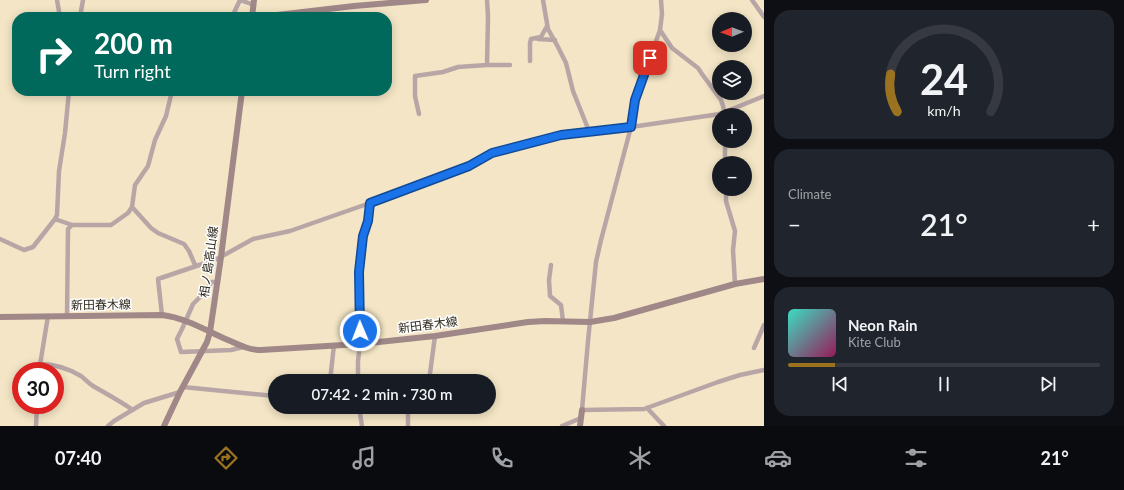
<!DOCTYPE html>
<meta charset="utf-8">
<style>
body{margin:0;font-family:Lato,"Noto Sans JP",sans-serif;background:#20242c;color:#f1f3f6;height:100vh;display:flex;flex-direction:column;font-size:15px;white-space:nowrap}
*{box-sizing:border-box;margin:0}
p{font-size:13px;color:#9ea1a6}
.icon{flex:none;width:22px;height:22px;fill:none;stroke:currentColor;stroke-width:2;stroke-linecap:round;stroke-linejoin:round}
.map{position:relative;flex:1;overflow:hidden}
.details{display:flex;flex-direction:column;gap:10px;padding:10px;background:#0d0f14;width:360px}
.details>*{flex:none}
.top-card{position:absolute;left:12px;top:12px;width:380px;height:84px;border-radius:16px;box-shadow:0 2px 10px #0003;background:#00695c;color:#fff;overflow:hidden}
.needle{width:26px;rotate:269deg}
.buttons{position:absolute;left:712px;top:12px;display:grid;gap:8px}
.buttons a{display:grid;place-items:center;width:40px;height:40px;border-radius:50%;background:#171b24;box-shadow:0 2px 10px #0003;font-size:20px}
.speed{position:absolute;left:12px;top:362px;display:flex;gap:8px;font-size:20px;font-weight:700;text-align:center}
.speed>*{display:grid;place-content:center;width:52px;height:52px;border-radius:50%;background:#171b24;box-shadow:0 2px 10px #0003;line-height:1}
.speed .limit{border:6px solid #d22;background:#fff;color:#111}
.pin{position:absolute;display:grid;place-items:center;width:34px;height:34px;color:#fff;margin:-17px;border-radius:8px;box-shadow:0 2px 6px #0006}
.me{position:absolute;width:44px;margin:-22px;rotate:359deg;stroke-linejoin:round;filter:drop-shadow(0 0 3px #0008)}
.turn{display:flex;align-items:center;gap:14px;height:84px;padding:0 16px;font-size:18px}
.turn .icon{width:52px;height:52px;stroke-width:2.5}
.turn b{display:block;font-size:28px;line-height:34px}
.big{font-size:30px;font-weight:600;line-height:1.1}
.details .tile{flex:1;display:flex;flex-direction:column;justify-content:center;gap:6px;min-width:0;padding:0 14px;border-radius:16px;background:#20242c}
.details .dial{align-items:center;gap:0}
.dial svg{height:104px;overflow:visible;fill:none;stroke:#363941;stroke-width:7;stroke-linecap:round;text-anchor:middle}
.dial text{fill:#f1f3f6;stroke:none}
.song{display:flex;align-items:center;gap:12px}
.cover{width:48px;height:48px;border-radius:6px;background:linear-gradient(135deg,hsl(170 70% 55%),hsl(330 70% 35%))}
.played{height:4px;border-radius:2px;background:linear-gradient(90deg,#9b7320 15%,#363941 15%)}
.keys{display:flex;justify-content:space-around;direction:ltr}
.heat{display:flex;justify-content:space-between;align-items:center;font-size:22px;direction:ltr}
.trip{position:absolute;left:268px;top:374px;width:228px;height:40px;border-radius:20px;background:#171b24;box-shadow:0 2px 10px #0003;font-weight:600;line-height:40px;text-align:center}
.tab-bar{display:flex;height:64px;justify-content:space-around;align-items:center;background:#090b0e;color:#9ea1a6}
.tab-bar .icon{width:28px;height:28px}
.tab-bar .active{color:#9b7320}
.tab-bar b{font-size:18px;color:#f1f3f6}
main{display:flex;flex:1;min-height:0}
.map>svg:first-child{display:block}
</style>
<main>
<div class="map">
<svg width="764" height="426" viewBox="0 0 764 426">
<rect width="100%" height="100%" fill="#f3e5c5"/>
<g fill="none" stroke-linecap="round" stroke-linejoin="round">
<!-- street -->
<path stroke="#b8a6a7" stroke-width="4.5" d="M57,0L60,17
M240,0L254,5
M487,0L488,16L487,65H510
M543,0L548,29L558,47L566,63L573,91L589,131
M661,0L662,14L660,30L635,100L631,127L601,240L596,262L588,341L582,410L644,409L718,382L740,375L764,370
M752,0L764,17
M80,17L83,0
M232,17L240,0
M660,30L672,48L698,68L702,74L721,100L723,106L725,115
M538,39L555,40
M530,61V43L531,39L541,37L547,26
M419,114L415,96V76L443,72L458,67L487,65
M725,141V163
M726,189V201L735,231L733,250L735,284
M132,207L151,228L158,233L184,244L189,251L195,265
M55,219L57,215L59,171L65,133L69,91
M0,239L24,250L33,247L55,219L72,225H111L128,213L132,207L135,185L148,166L155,140L166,116L172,91
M551,265L549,280L550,296L561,305L563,321
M218,282H211L208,289L193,304L182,329L177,339L181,352L231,350L243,347
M162,315L158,279L217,259L253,239L290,231L370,203L469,166L492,153L561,135L631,127L720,114L764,96
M67,316L68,229L72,225
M754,348L764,325
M40,364C54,364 69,369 81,376C85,379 88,383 93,386C107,394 120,401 133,410
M39,371L48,316
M330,381L334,345
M358,381V361L360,344L359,272L363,236L368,221L370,203
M429,381L435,336
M183,387L275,396
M359,407L362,426
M379,407L408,409L411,408L423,407
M647,408L664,426
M36,426L37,405
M108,426L114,421L144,403L180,392
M408,426V409
M562,426L581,418"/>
<!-- secondary -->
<path stroke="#a08788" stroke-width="6" d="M252,17L254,0
M260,17L354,6L426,0
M0,317L162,315C186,318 207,331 228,340C239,345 249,350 261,350L360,344L435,336L528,322L545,321L590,322L614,318L735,284L764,279
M164,426L180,392L207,342L210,332L221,257L242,91
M580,426L582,410"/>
</g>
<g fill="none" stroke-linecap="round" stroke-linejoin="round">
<defs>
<path id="route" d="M360,331L359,272L363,236L368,221L370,203L469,166L492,153L561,135L631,127L635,100L650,58"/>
</defs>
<!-- route casing -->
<use href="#route" stroke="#114b97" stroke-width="10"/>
<!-- route -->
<use href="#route" stroke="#1a73e8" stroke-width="7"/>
</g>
<g text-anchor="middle" stroke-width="3" stroke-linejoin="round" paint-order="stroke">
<!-- street labels -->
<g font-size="12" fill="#2b261a" stroke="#fff">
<text transform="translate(209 262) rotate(-82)" y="4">相ノ島高山線</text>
<text transform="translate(101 305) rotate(-1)" y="4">新田春木線</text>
<text transform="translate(428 325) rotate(-7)" y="4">新田春木線</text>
</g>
</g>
</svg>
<div class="buttons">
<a><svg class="needle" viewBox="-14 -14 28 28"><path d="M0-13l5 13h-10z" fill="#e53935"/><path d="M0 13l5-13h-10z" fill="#9ea1a6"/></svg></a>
<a><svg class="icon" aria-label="layers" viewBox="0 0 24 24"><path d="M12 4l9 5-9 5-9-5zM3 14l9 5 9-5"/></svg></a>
<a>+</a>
<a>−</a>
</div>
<div class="speed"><div class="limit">30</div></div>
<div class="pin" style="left:650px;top:58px;background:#d93025"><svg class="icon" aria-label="arrive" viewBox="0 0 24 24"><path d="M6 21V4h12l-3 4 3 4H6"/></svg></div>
<svg class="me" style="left:360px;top:331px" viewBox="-20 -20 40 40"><circle r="17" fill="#1a73e8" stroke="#fff" stroke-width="3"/><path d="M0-11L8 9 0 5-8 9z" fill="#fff"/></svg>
<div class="trip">07:42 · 2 min · 730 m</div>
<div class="top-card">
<div class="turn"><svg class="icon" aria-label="right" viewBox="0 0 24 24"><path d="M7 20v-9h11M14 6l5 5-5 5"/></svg><div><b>200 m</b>Turn right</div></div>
</div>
</div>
<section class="details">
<div class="tile dial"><svg viewBox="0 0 100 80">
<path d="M14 69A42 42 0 1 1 86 69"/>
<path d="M14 69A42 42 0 0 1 9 40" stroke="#9b7320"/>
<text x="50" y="56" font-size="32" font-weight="700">24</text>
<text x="50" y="72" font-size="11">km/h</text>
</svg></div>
<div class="tile"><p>Climate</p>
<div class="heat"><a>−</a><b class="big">21°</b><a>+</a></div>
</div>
<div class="tile">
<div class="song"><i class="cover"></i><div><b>Neon Rain</b><p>Kite Club</p></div></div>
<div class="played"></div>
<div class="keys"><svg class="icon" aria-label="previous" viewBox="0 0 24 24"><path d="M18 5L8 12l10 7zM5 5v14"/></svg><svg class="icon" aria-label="pause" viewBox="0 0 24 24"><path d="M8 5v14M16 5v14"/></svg><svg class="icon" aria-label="next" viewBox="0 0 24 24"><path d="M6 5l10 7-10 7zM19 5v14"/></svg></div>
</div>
</section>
</main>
<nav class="tab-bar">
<b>07:40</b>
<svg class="icon active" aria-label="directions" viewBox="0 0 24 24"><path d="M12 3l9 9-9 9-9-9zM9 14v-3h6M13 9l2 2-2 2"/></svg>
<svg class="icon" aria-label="music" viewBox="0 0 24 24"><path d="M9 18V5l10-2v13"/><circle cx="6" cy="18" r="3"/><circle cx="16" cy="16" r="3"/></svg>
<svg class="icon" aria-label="phone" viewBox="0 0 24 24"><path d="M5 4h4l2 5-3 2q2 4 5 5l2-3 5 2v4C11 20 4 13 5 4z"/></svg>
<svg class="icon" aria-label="climate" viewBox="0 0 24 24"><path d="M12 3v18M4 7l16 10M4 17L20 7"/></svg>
<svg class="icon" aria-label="car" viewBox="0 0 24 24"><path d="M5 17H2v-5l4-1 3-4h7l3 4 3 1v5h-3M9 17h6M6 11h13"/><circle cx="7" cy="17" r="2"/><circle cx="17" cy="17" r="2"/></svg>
<svg class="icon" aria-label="filters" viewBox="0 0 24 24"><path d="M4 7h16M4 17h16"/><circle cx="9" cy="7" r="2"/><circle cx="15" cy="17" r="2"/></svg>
<b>21°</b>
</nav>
